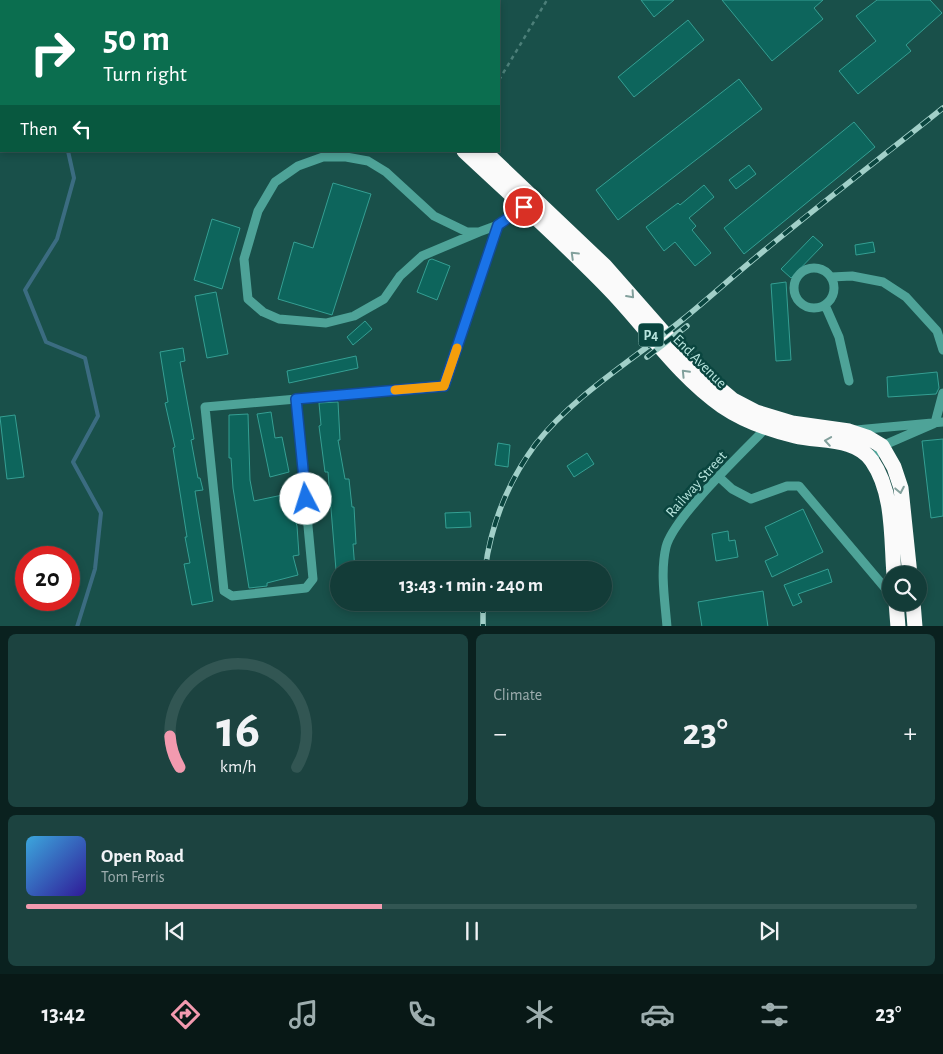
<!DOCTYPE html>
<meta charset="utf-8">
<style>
body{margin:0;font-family:"Alegreya Sans",sans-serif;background:#1c4340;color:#f1f3f6;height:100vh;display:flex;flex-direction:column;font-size:19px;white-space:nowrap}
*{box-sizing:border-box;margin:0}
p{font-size:16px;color:#9dadae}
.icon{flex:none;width:28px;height:28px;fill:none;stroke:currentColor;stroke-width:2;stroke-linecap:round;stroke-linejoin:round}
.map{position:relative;height:626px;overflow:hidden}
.sheet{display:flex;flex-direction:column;gap:8px;padding:8px;background:#0a211f;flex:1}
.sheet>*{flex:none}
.hud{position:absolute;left:0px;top:0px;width:500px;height:152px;box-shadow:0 2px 8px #0003,0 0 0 1px #325653;background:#0b6e4f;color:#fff;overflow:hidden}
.tools{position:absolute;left:882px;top:566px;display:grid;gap:10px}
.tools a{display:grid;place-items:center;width:45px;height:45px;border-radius:50%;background:#133c38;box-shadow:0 2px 8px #0003,0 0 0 1px #325653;font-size:25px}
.speed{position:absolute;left:15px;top:546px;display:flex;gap:10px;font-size:25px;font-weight:700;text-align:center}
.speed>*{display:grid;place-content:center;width:65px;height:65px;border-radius:50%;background:#133c38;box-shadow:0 2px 8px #0003,0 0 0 1px #325653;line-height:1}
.speed .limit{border:8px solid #d22;background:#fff;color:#111}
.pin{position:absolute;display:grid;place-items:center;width:42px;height:42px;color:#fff;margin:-21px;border:2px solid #fff;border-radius:50%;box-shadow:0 1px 5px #0007}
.me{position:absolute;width:55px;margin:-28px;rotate:355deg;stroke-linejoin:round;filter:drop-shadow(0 0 4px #0008)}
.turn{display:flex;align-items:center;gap:18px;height:105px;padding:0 20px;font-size:22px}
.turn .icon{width:65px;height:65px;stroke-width:2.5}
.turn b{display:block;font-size:35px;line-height:42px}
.then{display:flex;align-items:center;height:48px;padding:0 20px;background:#0003;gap:10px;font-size:19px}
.big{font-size:38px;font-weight:700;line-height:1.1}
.sheet .widget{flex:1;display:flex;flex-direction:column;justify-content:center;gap:8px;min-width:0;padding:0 18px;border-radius:8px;background:#1c4340}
.sheet .dial{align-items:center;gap:0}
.dial svg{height:130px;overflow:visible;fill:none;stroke:#325653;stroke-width:7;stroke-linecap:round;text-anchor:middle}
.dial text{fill:#f1f3f6;stroke:none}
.song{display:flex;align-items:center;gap:15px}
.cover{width:60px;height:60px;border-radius:8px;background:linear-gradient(135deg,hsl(200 70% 55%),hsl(250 70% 35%))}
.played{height:5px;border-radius:2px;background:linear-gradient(90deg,#f29aaf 40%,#325653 40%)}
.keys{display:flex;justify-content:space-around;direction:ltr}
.heat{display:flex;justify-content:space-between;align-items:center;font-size:28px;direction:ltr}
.sheet .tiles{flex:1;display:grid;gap:8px;grid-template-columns:1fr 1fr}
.widget:last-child{grid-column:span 2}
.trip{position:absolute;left:330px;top:561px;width:282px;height:50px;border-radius:25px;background:#133c38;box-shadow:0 2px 8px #0003,0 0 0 1px #325653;font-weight:700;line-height:50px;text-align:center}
.tabs{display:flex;height:80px;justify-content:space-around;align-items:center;background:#081816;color:#9dadae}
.tabs .icon{width:35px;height:35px}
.tabs .current{color:#f29aaf}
.tabs b{font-size:22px;color:#f1f3f6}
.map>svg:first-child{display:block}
</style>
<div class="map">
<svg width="943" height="627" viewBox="0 0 943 627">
<rect width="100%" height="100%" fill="#19504a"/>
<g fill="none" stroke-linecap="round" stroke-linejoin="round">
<!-- stream -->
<path stroke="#3b6c81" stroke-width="4" d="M111,1L112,0
M68,151L74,178L57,239L25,290L46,342L85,358L98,416L73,462L101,513L95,569L77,627"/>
</g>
<!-- building -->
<path fill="#0d655c" stroke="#359f93" d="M641,0H674L654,17Z
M722,0H823L814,8L823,19L772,61Z
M877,0H930L942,13L906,45L911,51L858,94L839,71L876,41L856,16Z
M688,20L704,40L634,97L618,77Z
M739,79L762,109L618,220L596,190Z
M854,122L875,147L744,254L724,228Z
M749,165L756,174L736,189L729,180Z
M333,183L371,194L332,315L278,299L294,242L313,248Z
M704,185L714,197L689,218L696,226L692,230L711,253L695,266L675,242L664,251L646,227L678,203L680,205Z
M212,219L240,228L222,289L194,280Z
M813,236L823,245L791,278L781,269Z
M873,242L875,252L856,255L855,245Z
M432,259L450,266L437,300L417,292L429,260Z
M786,282L791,360L776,361L771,284Z
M216,292L228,354L207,358L195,296Z
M365,321L372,329L353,345L347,337Z
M183,348L185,361L180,362L194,439L191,440L198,478H200L203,490L195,491L213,601L192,605L184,564L190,563L185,537H187L173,448L175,447L165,403L168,402L160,352Z
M356,356L358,368L289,383L287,371Z
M937,372L939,388L936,394L888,397L887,377Z
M338,402L340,440H338L345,479H349L352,507H354L356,544H353L355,570H336L328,472H325L319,426L321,425L319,403Z
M271,412L275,438L282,437L289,472L270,477L257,414Z
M248,414L250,480L254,501L287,494L297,526L299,555L293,556L298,575L267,583V586L249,588L233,488L231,458H229V415Z
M15,415L24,477L7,479L0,417Z
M943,439V516L931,518L922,441Z
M498,443L510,445L508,467L495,465Z
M587,453L594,464L574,477L567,466Z
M803,509L823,552L772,577L765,561L778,555L765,527Z
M470,512L471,527L446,528L445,513Z
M728,531L729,541L735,540L738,557L716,561L712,534Z
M828,569L832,582L798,594L802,602L793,606L784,585Z
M763,591L768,627H702L698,602Z"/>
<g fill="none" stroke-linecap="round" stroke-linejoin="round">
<!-- path -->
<path stroke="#4c7f79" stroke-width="2.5" stroke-dasharray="4 4" stroke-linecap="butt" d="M499,80L547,0"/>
<!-- minor -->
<path stroke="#4ea398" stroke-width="9" d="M479,232L422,256L400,276L384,299L354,316L326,323L279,319L263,312L248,299L244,259L258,211L275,182L298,166L323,157H346L368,161L386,172L434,216L467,232H479L498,225L524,207
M794 288a20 20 0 1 1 40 0a20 20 0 1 1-40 0Z
M831,277L852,276L883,282L906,297L937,331L943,350
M825,305L839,337L849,381
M296,399L313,579L306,588L232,596L224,591L205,407L444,386L498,225
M856,430L943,422
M872,460L882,446L935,423L943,393
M719,477L732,489L751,499L787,486H799L891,595
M667,627C665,601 660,572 666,547C673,518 743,452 766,428"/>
<!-- highway -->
<path stroke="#fafafa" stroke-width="15" d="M302,0L303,1
M316,0L318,1
M464,151C514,198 565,243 612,292C648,330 679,376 722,406C744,421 770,430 795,436C820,442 856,437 872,461C894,493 891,538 894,575
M484,151L605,266L694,367L733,400L756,412L792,423L849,431L867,437L882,446L894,467L901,488L910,575
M896,602L898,627
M913,602L915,627"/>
<defs>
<path id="rail" d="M647,357L687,326
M485,570C491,524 508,482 535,445C574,395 633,360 682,320C708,299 733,276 760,254C820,204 882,157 943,108
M483,602V627"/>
</defs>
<!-- rail casing -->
<use href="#rail" stroke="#a1cfc8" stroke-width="5.5"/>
<!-- rail -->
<use href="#rail" stroke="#0a453f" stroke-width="4" stroke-dasharray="11" stroke-linecap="butt"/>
</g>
<!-- one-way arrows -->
<defs><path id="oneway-chevron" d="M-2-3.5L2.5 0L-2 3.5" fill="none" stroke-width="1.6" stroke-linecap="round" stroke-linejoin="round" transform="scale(1.25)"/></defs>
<g stroke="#82a09c">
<use href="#oneway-chevron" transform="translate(574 255) rotate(-136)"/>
<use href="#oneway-chevron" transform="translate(631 295) rotate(48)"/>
<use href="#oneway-chevron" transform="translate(685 373) rotate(-134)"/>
<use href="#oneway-chevron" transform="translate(828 441) rotate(-171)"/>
<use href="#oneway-chevron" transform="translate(900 490) rotate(79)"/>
</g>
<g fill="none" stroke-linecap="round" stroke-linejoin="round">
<defs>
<path id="route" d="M306,499L296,399L444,386L498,225L524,207"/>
</defs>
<!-- route casing -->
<use href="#route" stroke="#114b97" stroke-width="12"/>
<!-- route -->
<use href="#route" stroke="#1a73e8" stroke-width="9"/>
<!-- slow -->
<path stroke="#f59e0b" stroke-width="9" d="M395,390L444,386L457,348"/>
</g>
<g text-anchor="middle" stroke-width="5" stroke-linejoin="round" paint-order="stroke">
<!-- shield labels -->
<rect fill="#0a453f" stroke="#84b5ae" stroke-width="1" x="638.5" y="323.5" width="25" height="23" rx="4"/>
<g font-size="14" font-weight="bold" fill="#b8e5de">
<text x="651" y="340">P4</text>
</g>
<!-- street labels -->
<g font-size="15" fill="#b8e5de" stroke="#0a453f">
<text transform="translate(700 361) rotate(45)" y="5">End Avenue</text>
<text transform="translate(696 484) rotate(-48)" y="5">Railway Street</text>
</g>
</g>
</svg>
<div class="tools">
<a><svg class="icon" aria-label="search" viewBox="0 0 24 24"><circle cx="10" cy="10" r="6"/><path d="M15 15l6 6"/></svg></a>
</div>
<div class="speed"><div class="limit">20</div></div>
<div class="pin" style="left:524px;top:207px;background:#d93025"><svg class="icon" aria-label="arrive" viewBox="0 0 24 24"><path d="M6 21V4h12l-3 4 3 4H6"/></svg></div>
<svg class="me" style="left:306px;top:499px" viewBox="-20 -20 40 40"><circle r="19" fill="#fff"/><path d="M0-13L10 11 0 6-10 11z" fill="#1a73e8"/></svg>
<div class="trip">13:43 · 1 min · 240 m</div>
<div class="hud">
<div class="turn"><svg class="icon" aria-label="right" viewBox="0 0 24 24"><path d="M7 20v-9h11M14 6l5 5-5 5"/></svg><div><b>50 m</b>Turn right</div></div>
<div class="then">Then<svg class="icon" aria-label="left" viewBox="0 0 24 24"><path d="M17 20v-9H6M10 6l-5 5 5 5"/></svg></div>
</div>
</div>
<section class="sheet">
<div class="tiles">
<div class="widget dial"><svg viewBox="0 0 100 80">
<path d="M14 69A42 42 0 1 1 86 69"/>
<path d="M14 69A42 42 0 0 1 8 50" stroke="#f29aaf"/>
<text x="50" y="56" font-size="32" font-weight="700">16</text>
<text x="50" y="72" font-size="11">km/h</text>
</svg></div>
<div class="widget"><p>Climate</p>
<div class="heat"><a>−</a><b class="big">23°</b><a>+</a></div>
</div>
<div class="widget">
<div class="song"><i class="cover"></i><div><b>Open Road</b><p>Tom Ferris</p></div></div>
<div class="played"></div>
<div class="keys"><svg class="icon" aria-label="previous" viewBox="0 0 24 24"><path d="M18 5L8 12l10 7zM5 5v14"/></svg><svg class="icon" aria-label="pause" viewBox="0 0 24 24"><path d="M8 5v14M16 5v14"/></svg><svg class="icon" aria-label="next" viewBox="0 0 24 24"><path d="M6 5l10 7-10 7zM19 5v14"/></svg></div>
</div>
</div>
</section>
<nav class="tabs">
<b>13:42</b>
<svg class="icon current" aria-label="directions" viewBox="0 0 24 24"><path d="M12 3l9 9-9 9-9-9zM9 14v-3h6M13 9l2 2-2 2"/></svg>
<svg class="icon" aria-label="music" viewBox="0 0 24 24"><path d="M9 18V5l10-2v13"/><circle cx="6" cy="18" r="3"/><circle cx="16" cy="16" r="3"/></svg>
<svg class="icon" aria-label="phone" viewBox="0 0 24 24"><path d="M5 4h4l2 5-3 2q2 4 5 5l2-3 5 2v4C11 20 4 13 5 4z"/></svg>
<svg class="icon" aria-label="climate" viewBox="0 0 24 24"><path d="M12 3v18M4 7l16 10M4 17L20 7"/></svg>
<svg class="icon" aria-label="car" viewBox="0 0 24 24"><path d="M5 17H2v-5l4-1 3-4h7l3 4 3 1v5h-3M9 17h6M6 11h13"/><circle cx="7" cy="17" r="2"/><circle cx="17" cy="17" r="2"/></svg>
<svg class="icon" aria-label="filters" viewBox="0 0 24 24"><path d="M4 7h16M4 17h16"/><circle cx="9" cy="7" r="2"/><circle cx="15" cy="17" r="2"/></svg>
<b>23°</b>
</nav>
